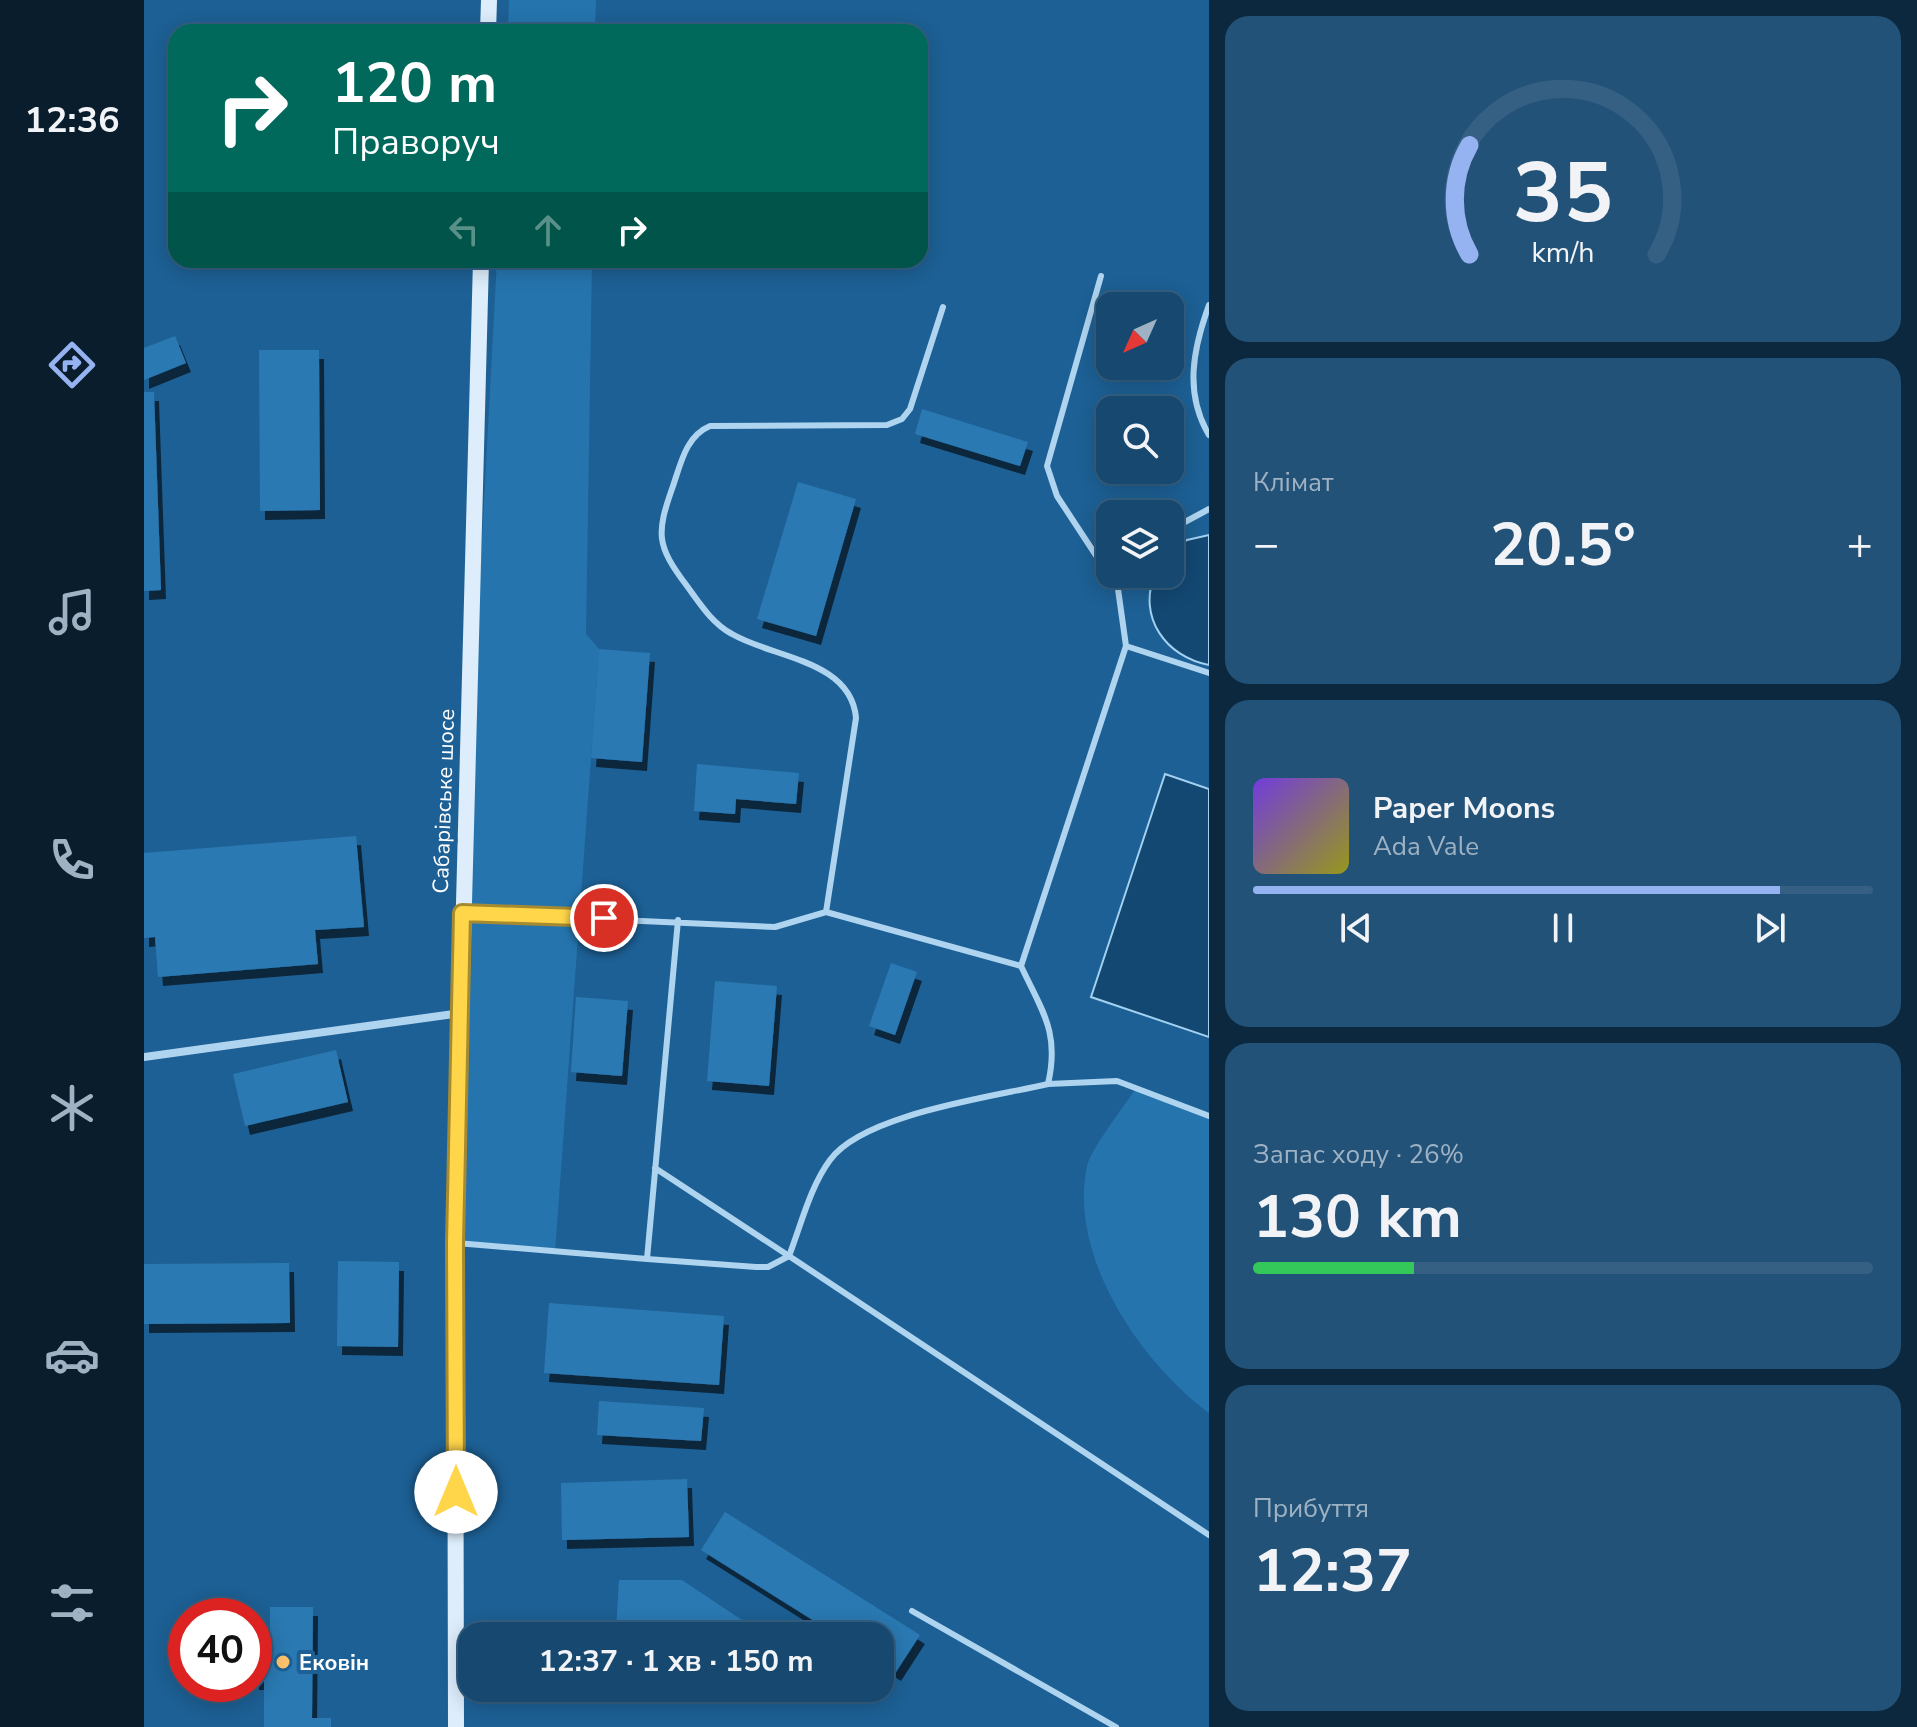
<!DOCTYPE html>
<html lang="uk">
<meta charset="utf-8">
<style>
body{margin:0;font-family:"Nunito Sans",sans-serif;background:#235278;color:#f1f3f6;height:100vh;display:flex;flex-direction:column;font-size:30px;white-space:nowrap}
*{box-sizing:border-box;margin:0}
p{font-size:26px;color:#9eb2c3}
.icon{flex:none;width:44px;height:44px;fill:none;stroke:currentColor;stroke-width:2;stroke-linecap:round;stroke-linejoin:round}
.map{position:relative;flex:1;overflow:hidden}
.sheet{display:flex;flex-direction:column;gap:16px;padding:16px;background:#0c283e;width:708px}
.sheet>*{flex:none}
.banner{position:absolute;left:24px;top:24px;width:760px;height:244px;border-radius:24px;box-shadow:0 4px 20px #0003,0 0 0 2px #356083;background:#00695c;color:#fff;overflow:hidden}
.needle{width:52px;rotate:225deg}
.buttons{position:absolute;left:952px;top:292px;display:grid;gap:16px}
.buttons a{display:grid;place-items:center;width:88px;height:88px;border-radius:16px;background:#164870;box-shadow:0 4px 20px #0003,0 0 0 2px #356083;font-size:40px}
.speed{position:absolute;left:24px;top:1598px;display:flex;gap:16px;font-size:40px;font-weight:700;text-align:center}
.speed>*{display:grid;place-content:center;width:104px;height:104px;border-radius:50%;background:#164870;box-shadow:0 4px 20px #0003,0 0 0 2px #356083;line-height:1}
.speed .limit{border:12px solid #d22;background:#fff;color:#111}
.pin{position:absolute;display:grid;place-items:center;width:68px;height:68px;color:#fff;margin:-34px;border:4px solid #fff;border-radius:50%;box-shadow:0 2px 8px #0007}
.me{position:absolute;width:88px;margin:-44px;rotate:0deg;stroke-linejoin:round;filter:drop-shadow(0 0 6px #0008)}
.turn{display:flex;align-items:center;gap:28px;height:168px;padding:0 32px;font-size:36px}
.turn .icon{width:104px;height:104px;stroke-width:2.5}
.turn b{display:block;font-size:56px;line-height:68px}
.lanes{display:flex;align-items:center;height:76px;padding:0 32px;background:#0003;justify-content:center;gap:40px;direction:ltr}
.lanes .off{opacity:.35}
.big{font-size:60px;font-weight:700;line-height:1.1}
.sheet .card{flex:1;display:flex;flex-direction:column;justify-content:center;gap:12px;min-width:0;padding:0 28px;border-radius:24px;background:#235278}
.sheet .dial{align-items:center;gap:0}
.dial svg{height:208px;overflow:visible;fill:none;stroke:#356083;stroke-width:7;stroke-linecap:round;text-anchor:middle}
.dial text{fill:#f1f3f6;stroke:none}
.song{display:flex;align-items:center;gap:24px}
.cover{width:96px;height:96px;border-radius:12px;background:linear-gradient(135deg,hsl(260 70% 55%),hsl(60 70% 35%))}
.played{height:8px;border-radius:4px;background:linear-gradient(90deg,#95b2f1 85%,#356083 85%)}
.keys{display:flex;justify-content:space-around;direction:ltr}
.heat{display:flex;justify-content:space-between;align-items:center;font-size:44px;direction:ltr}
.charge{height:12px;border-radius:6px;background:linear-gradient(90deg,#34c759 26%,#356083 0)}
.trip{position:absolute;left:314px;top:1622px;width:436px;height:80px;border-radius:24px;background:#164870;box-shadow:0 4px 20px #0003,0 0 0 2px #356083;font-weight:700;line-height:80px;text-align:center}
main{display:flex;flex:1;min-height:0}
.tab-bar{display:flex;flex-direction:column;width:144px;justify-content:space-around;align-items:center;background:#091d2d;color:#9eb2c3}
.tab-bar .icon{width:56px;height:56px}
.tab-bar .active{color:#95b2f1}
.tab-bar b{font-size:36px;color:#f1f3f6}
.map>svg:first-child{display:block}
</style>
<main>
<nav class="tab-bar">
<b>12:36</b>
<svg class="icon active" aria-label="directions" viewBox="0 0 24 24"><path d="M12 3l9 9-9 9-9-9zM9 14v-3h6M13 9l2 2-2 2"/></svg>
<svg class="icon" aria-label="music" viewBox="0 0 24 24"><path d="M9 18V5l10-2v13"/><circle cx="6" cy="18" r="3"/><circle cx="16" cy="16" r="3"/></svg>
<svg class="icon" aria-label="phone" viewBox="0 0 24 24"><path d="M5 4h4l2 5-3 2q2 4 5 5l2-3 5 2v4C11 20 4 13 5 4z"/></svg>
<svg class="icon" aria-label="climate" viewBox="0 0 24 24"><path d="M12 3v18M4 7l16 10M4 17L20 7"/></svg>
<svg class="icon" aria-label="car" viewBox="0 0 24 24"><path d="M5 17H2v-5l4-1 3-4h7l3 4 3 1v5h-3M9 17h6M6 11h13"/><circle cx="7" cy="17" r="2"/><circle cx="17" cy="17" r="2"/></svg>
<svg class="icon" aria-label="filters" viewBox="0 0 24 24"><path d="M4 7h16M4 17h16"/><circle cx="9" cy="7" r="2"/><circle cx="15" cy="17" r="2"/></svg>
</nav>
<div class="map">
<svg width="1065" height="1727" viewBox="0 0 1065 1727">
<defs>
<filter id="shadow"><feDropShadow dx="5" dy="9" stdDeviation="0" flood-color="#0009"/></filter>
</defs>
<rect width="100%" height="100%" fill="#1d6095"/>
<!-- green -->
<path fill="#2674ae" d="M365,0H452L451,32H364Z
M353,260H448L442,634L455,649L411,1252L311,1243L318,913Z
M992,1088L1065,1116V1413C996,1362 924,1256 943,1166C947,1149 981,1105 992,1088Z"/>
<!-- water -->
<path fill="#134873" stroke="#a3d1f1" stroke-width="2" d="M1065,535V665C1022,657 993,617 1011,574H1026L1027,551L1043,540Z
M1021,774L1065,789V1037L947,997Z"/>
<!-- building -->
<path fill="#2c79b2" filter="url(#shadow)" d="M31,336L42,363L0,380V348Z
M115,350H175L176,510L116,511Z
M0,392H10L17,590L0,591Z
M778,409L884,442L876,466L771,434Z
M654,482L712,499L672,636L613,619Z
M455,649L506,653L498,762L447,758Z
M553,764L655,773L652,804L592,799L591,814L550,811Z
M212,836L220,927L171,930L174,964L14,977L11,937L0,938V853Z
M747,963L773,972L751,1035L725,1026Z
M571,981L633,986L625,1086L563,1081Z
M432,997L484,1001L478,1076L427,1072Z
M192,1050L204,1102L101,1126L89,1074Z
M194,1261L255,1262L254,1347L193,1346Z
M145,1263L146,1323L0,1324V1264Z
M405,1303L580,1316L575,1385L400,1373Z
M455,1401L560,1408L557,1441L453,1435Z
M543,1479L545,1537L418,1540L417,1483Z
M581,1512L776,1635L752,1672L736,1662V1636H694L557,1550Z
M475,1580H538L622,1636H534L472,1631Z
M126,1607H169L168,1718H187V1727H120V1681H110V1643H126Z"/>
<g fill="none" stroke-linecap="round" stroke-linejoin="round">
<!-- lane -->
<path stroke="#afd4ef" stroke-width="6" d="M1065,305C1049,349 1040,393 1065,435
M1026,530L1065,509
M974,589L980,574
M982,646L1065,673
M682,912L712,718C707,660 629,658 588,634C568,623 556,604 543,586C512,545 512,534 529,486C537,463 542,436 566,426L743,425L758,419L766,409L799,307
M321,913L631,927L682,912L877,966L982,646L974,589L913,496L903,466L957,276
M877,966C898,1011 916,1032 904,1084L973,1081L1065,1116
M904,1084C848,1097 719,1114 686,1160C666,1187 657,1225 645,1256L1065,1535
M511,1168L645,1256L624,1267H612L503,1259L534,920
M312,1243L503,1259
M768,1611L972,1727"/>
<!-- street -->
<path stroke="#afd4ef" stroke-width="8" d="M0,1057L317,1013"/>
<!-- secondary -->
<path stroke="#ddedfb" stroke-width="16" d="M344,32L345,0
M312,1727L311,1243L337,260"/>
</g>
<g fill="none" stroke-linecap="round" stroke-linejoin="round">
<defs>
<path id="route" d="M312,1492L311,1243L318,913L460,918"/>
</defs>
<!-- route casing -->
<use href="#route" stroke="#a68a30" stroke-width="20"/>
<!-- route -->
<use href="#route" stroke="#ffd54a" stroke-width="14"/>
</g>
<!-- markers -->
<circle fill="#ffc36e" stroke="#1d6095" stroke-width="3" cx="139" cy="1662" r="8"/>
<g text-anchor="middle" stroke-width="8" stroke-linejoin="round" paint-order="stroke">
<!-- street labels -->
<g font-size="22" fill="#fff" stroke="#1d6095">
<text transform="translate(299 801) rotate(-88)" y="8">Сабарівське шосе</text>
</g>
<!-- poi labels -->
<g font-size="22" font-weight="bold" fill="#fff" stroke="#1d6095" text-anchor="start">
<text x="155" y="1670">Ековін</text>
</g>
</g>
</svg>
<div class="buttons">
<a><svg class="needle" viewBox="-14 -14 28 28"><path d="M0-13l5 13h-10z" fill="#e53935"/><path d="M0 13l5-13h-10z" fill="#9eb2c3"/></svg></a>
<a><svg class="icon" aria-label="search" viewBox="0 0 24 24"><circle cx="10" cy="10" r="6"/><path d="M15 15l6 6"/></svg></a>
<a><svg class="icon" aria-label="layers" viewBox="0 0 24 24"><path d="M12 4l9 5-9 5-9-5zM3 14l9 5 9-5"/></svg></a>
</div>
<div class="speed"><div class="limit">40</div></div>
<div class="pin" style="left:460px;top:918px;background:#d93025"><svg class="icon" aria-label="arrive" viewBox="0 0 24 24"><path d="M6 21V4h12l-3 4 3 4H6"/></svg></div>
<svg class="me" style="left:312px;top:1492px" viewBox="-20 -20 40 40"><circle r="19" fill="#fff"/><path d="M0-13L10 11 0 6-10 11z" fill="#ffd54a"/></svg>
<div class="trip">12:37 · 1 хв · 150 m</div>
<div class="banner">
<div class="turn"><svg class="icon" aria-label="right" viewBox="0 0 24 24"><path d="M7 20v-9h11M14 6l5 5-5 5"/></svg><div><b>120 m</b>Праворуч</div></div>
<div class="lanes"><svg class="icon off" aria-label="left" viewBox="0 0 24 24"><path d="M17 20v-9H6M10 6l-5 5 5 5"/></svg><svg class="icon off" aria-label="ahead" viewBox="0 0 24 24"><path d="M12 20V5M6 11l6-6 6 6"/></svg><svg class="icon" aria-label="right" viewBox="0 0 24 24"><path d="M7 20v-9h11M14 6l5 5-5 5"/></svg></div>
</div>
</div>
<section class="sheet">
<div class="card dial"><svg viewBox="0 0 100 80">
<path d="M14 69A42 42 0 1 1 86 69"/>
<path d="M14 69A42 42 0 0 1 14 27" stroke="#95b2f1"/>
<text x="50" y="56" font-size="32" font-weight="700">35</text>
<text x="50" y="72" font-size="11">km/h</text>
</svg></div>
<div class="card"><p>Клімат</p>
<div class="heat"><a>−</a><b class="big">20.5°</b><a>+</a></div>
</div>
<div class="card">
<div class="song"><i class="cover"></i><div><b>Paper Moons</b><p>Ada Vale</p></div></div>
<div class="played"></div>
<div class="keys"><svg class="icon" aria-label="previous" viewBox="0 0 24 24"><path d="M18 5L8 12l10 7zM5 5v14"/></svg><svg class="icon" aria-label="pause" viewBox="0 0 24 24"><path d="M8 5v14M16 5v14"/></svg><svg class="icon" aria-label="next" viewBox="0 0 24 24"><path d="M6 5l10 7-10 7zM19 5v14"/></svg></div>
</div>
<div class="card"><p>Запас ходу · 26%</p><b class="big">130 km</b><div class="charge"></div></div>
<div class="card"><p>Прибуття</p><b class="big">12:37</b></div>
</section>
</main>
